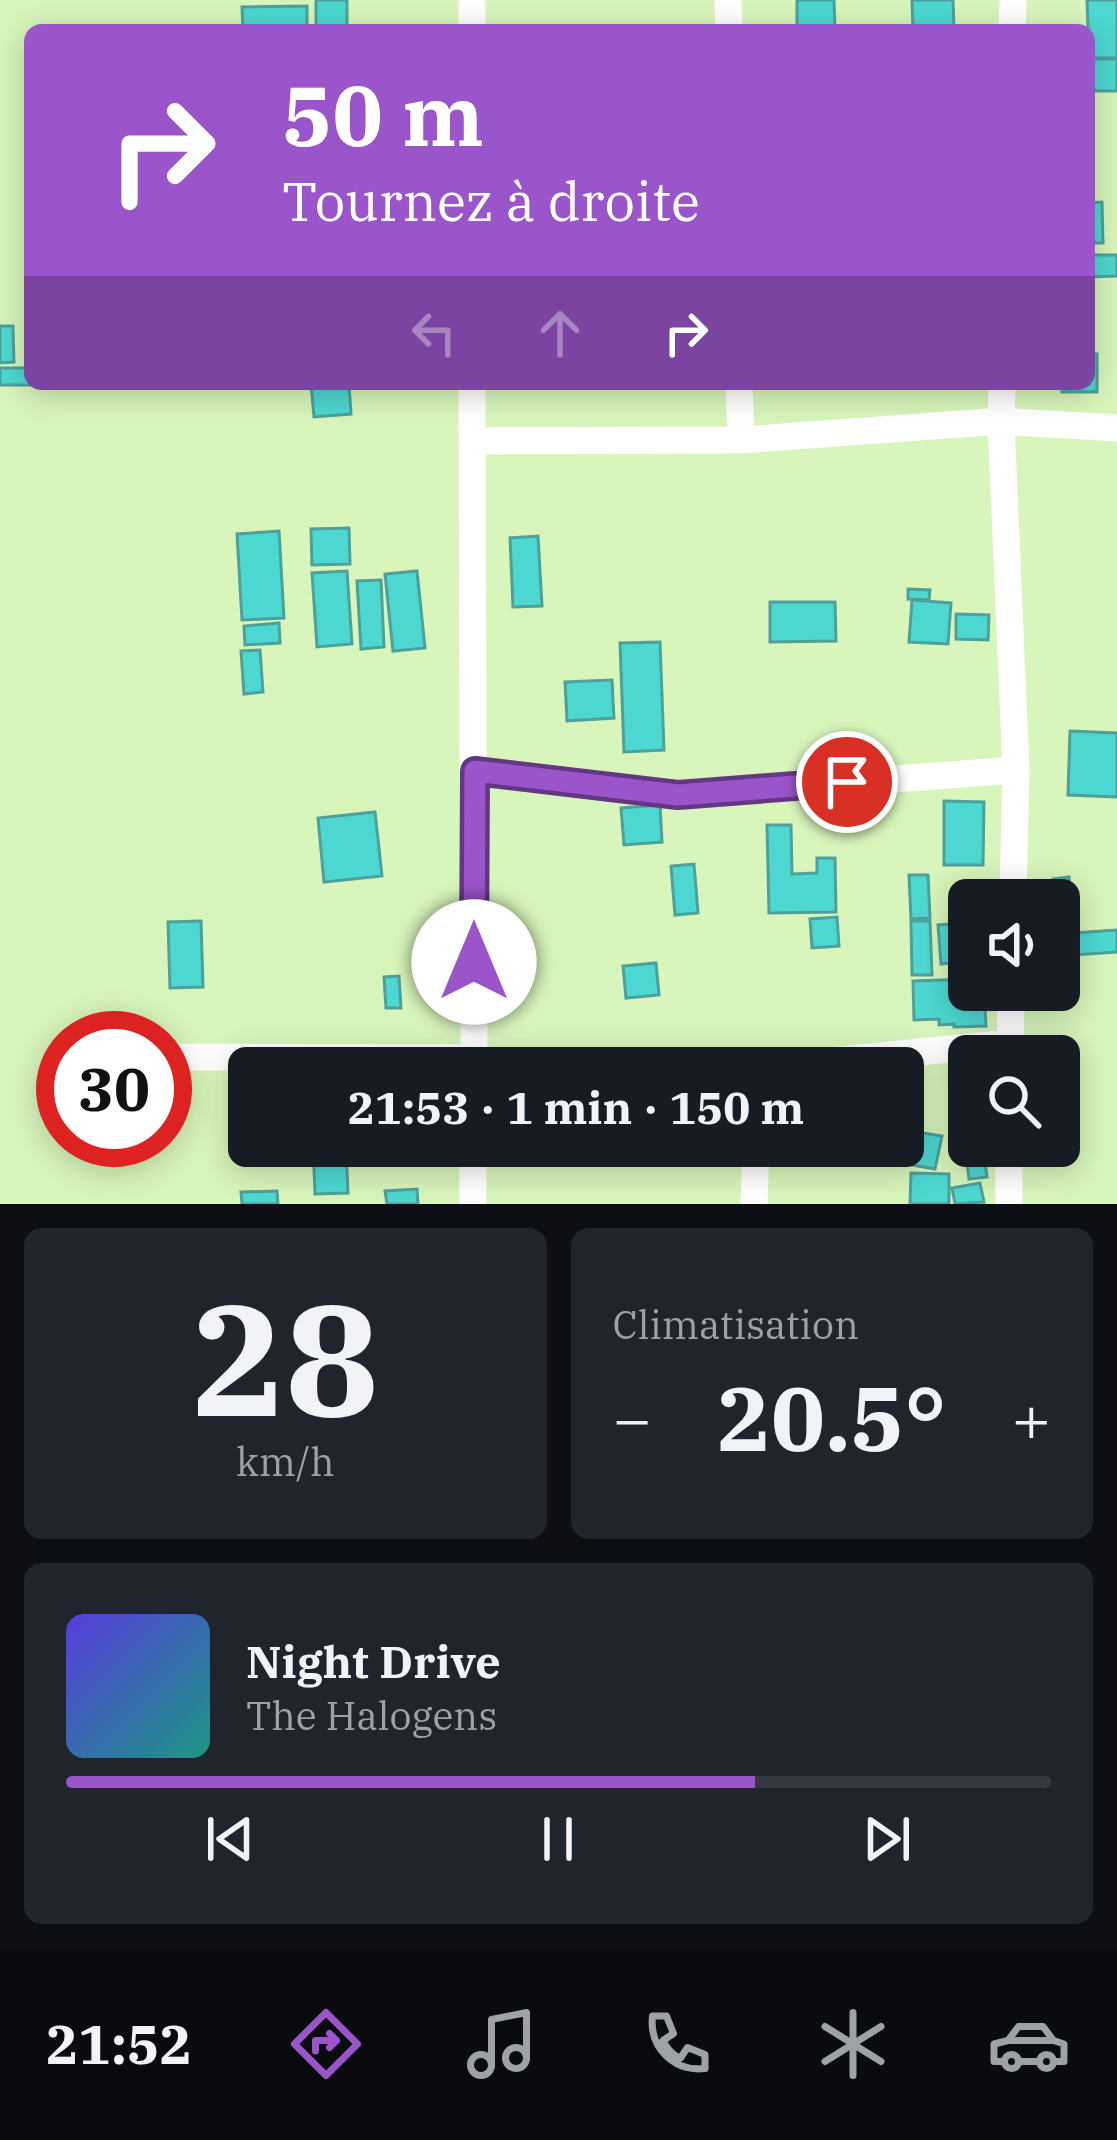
<!DOCTYPE html>
<html lang="fr">
<meta charset="utf-8">
<style>
body{margin:0;font-family:"IBM Plex Serif",serif;background:#20242c;color:#f1f3f6;height:100vh;display:flex;flex-direction:column;font-size:45px;white-space:nowrap}
*{box-sizing:border-box;margin:0}
p{font-size:39px;color:#9ea1a6}
.icon{flex:none;width:66px;height:66px;fill:none;stroke:currentColor;stroke-width:2;stroke-linecap:round;stroke-linejoin:round}
.map{position:relative;height:1204px;overflow:hidden}
.details{display:flex;flex-direction:column;gap:24px;padding:24px;background:#0d0f14;flex:1}
.details>*{flex:none}
.banner{position:absolute;left:24px;top:24px;width:1071px;height:366px;border-radius:18px;box-shadow:0 6px 30px #0003;background:#9a55ca;color:#fff;overflow:hidden}
.controls{position:absolute;left:948px;top:879px;display:grid;gap:24px}
.controls a{display:grid;place-items:center;width:132px;height:132px;border-radius:18px;background:#171b24;box-shadow:0 6px 30px #0003;font-size:60px}
.speed{position:absolute;left:36px;top:1011px;display:flex;gap:24px;font-size:60px;font-weight:700;text-align:center}
.speed>*{display:grid;place-content:center;width:156px;height:156px;border-radius:50%;background:#171b24;box-shadow:0 6px 30px #0003;line-height:1}
.speed .limit{border:18px solid #d22;background:#fff;color:#111}
.pin{position:absolute;display:grid;place-items:center;width:102px;height:102px;color:#fff;margin:-51px;border:6px solid #fff;border-radius:50%;box-shadow:0 3px 12px #0007}
.me{position:absolute;width:132px;margin:-66px;rotate:0deg;stroke-linejoin:round;filter:drop-shadow(0 0 9px #0008)}
.turn{display:flex;align-items:center;gap:42px;height:252px;padding:0 60px;font-size:54px}
.turn .icon{width:156px;height:156px;stroke-width:2.5}
.turn b{display:block;font-size:84px;line-height:102px}
.lanes{display:flex;align-items:center;height:114px;padding:0 60px;background:#0003;justify-content:center;gap:60px;direction:ltr}
.lanes .off{opacity:.35}
.big{font-size:90px;font-weight:700;line-height:1.1}
.details .card{flex:1;display:flex;flex-direction:column;justify-content:center;gap:18px;min-width:0;padding:0 42px;border-radius:18px;background:#20242c}
.details .dial{align-items:center;gap:0}
.dial b{font-size:156px;line-height:1}
.song{display:flex;align-items:center;gap:36px}
.cover{width:144px;height:144px;border-radius:18px;background:linear-gradient(135deg,hsl(250 70% 55%),hsl(170 70% 35%))}
.played{height:12px;border-radius:6px;background:linear-gradient(90deg,#9a55ca 70%,#363941 70%)}
.keys{display:flex;justify-content:space-around;direction:ltr}
.heat{display:flex;justify-content:space-between;align-items:center;font-size:66px;direction:ltr}
.details .tiles{flex:1;display:grid;gap:24px;grid-template-columns:1fr 1fr}
.card:last-child{grid-column:span 2}
.trip{position:absolute;left:228px;top:1047px;width:696px;height:120px;border-radius:18px;background:#171b24;box-shadow:0 6px 30px #0003;font-weight:700;line-height:120px;text-align:center}
.tab-bar{display:flex;height:192px;justify-content:space-around;align-items:center;background:#090b0e;color:#9ea1a6}
.tab-bar .icon{width:84px;height:84px}
.tab-bar .on{color:#9a55ca}
.tab-bar b{font-size:54px;color:#f1f3f6}
.map>svg:first-child{display:block}
</style>
<div class="map">
<svg width="1117" height="1204" viewBox="0 0 1117 1204">
<rect width="100%" height="100%" fill="#d8f5bb"/>
<!-- building -->
<path fill="#4cd8d0" stroke="#4ea09b" stroke-width="3" d="M316,0H347V30H316Z
M797,0H834L835,30H797Z
M912,0H953L954,30H913Z
M1087,0H1117V58H1089Z
M307,6V30H243L242,7Z
M1089,59H1117V91H1089Z
M1102,202L1103,243H1089V203Z
M1089,255H1117V276L1089,277Z
M0,326H13L14,362L0,363Z
M1089,354H1097V392H1062V384H1089Z
M0,368H30V384L58,385H0Z
M311,384H349L351,414L314,417Z
M349,528L350,564L312,565L311,529Z
M279,531L284,618L242,620L237,534Z
M538,536L542,606L513,607L510,538Z
M347,571L352,644L317,647L312,573Z
M417,571L425,648L393,651L385,574Z
M381,580L384,647L361,649L357,581Z
M908,589L930,590L929,600L908,599Z
M912,600L951,603L948,644L909,642Z
M770,602H835L836,641L770,642Z
M956,614L989,615L988,640L956,639Z
M279,623L280,643L245,645L244,626Z
M660,642L664,750L624,752L620,643Z
M260,650L263,692L244,694L241,651Z
M612,680L614,718L567,721L565,682Z
M1070,731L1117,733V797L1068,795Z
M944,801L984,802L983,865H944Z
M660,805L662,842L624,845L621,808Z
M375,812L382,876L324,882L318,818Z
M767,825H791L792,874L817,873V858H835L836,912L769,913Z
M694,864L698,913L675,915L671,866Z
M909,875H928L930,918L911,919Z
M1069,877L1070,889L1055,891L1053,879Z
M837,917L839,946L812,948L810,919Z
M201,921L203,987L170,988L168,922Z
M911,921H930L932,975H912Z
M964,923L966,939H969V961L941,964L938,925Z
M1117,930V952L1075,955L1074,933Z
M656,963L659,995L626,998L623,966Z
M399,976L401,1008H386L384,977Z
M969,979V990H984L986,1026L954,1027V1024L939,1025V1019L914,1020L913,981Z
M245,1080H249V1146H276V1150L244,1149Z
M917,1132L942,1136L935,1169L912,1165Z
M969,1134V1146H983L987,1177L969,1179L964,1135Z
M313,1146H346L348,1193L315,1194Z
M767,1146H835V1148H767Z
M911,1173L949,1174V1204H910Z
M980,1183L984,1202L955,1204L952,1188Z
M417,1189L418,1204H387L385,1191Z
M277,1191L278,1204H242L241,1192Z"/>
<g fill="none" stroke-linecap="round" stroke-linejoin="round">
<!-- minor -->
<path stroke="#fff" stroke-width="27" d="M728,0L729,30
M472,30V0
M1012,30L1013,0
M472,384L474,1068
M739,384L741,440
M1002,384L1001,421L1016,770L1013,900
M472,441L741,440L1001,421L1117,428
M475,771L678,795L1016,770
M1010,1056L1011,990
M165,1057L474,1058
M759,1068L1010,1043
M473,1204V1146
M754,1204L756,1146
M1009,1204V1146"/>
</g>
<g fill="none" stroke-linecap="round" stroke-linejoin="round">
<defs>
<path id="route" d="M474,962L475,771L678,795L847,782"/>
</defs>
<!-- route casing -->
<use href="#route" stroke="#643783" stroke-width="30"/>
<!-- route -->
<use href="#route" stroke="#9a55ca" stroke-width="21"/>
</g>
</svg>
<div class="controls">
<a><svg class="icon" aria-label="sound" viewBox="0 0 24 24"><path d="M4 9h4l5-4v14l-5-4H4zM17 9q2 3 0 6"/></svg></a>
<a><svg class="icon" aria-label="search" viewBox="0 0 24 24"><circle cx="10" cy="10" r="6"/><path d="M15 15l6 6"/></svg></a>
</div>
<div class="speed"><div class="limit">30</div></div>
<div class="pin" style="left:847px;top:782px;background:#d93025"><svg class="icon" aria-label="arrive" viewBox="0 0 24 24"><path d="M6 21V4h12l-3 4 3 4H6"/></svg></div>
<svg class="me" style="left:474px;top:962px" viewBox="-20 -20 40 40"><circle r="19" fill="#fff"/><path d="M0-13L10 11 0 6-10 11z" fill="#9a55ca"/></svg>
<div class="trip">21:53 · 1 min · 150 m</div>
<div class="banner">
<div class="turn"><svg class="icon" aria-label="right" viewBox="0 0 24 24"><path d="M7 20v-9h11M14 6l5 5-5 5"/></svg><div><b>50 m</b>Tournez à droite</div></div>
<div class="lanes"><svg class="icon off" aria-label="left" viewBox="0 0 24 24"><path d="M17 20v-9H6M10 6l-5 5 5 5"/></svg><svg class="icon off" aria-label="ahead" viewBox="0 0 24 24"><path d="M12 20V5M6 11l6-6 6 6"/></svg><svg class="icon" aria-label="right" viewBox="0 0 24 24"><path d="M7 20v-9h11M14 6l5 5-5 5"/></svg></div>
</div>
</div>
<section class="details">
<div class="tiles">
<div class="card dial"><b>28</b><p>km/h</p></div>
<div class="card"><p>Climatisation</p>
<div class="heat"><a>−</a><b class="big">20.5°</b><a>+</a></div>
</div>
<div class="card">
<div class="song"><i class="cover"></i><div><b>Night Drive</b><p>The Halogens</p></div></div>
<div class="played"></div>
<div class="keys"><svg class="icon" aria-label="previous" viewBox="0 0 24 24"><path d="M18 5L8 12l10 7zM5 5v14"/></svg><svg class="icon" aria-label="pause" viewBox="0 0 24 24"><path d="M8 5v14M16 5v14"/></svg><svg class="icon" aria-label="next" viewBox="0 0 24 24"><path d="M6 5l10 7-10 7zM19 5v14"/></svg></div>
</div>
</div>
</section>
<nav class="tab-bar">
<b>21:52</b>
<svg class="icon on" aria-label="directions" viewBox="0 0 24 24"><path d="M12 3l9 9-9 9-9-9zM9 14v-3h6M13 9l2 2-2 2"/></svg>
<svg class="icon" aria-label="music" viewBox="0 0 24 24"><path d="M9 18V5l10-2v13"/><circle cx="6" cy="18" r="3"/><circle cx="16" cy="16" r="3"/></svg>
<svg class="icon" aria-label="phone" viewBox="0 0 24 24"><path d="M5 4h4l2 5-3 2q2 4 5 5l2-3 5 2v4C11 20 4 13 5 4z"/></svg>
<svg class="icon" aria-label="climate" viewBox="0 0 24 24"><path d="M12 3v18M4 7l16 10M4 17L20 7"/></svg>
<svg class="icon" aria-label="car" viewBox="0 0 24 24"><path d="M5 17H2v-5l4-1 3-4h7l3 4 3 1v5h-3M9 17h6M6 11h13"/><circle cx="7" cy="17" r="2"/><circle cx="17" cy="17" r="2"/></svg>
</nav>
